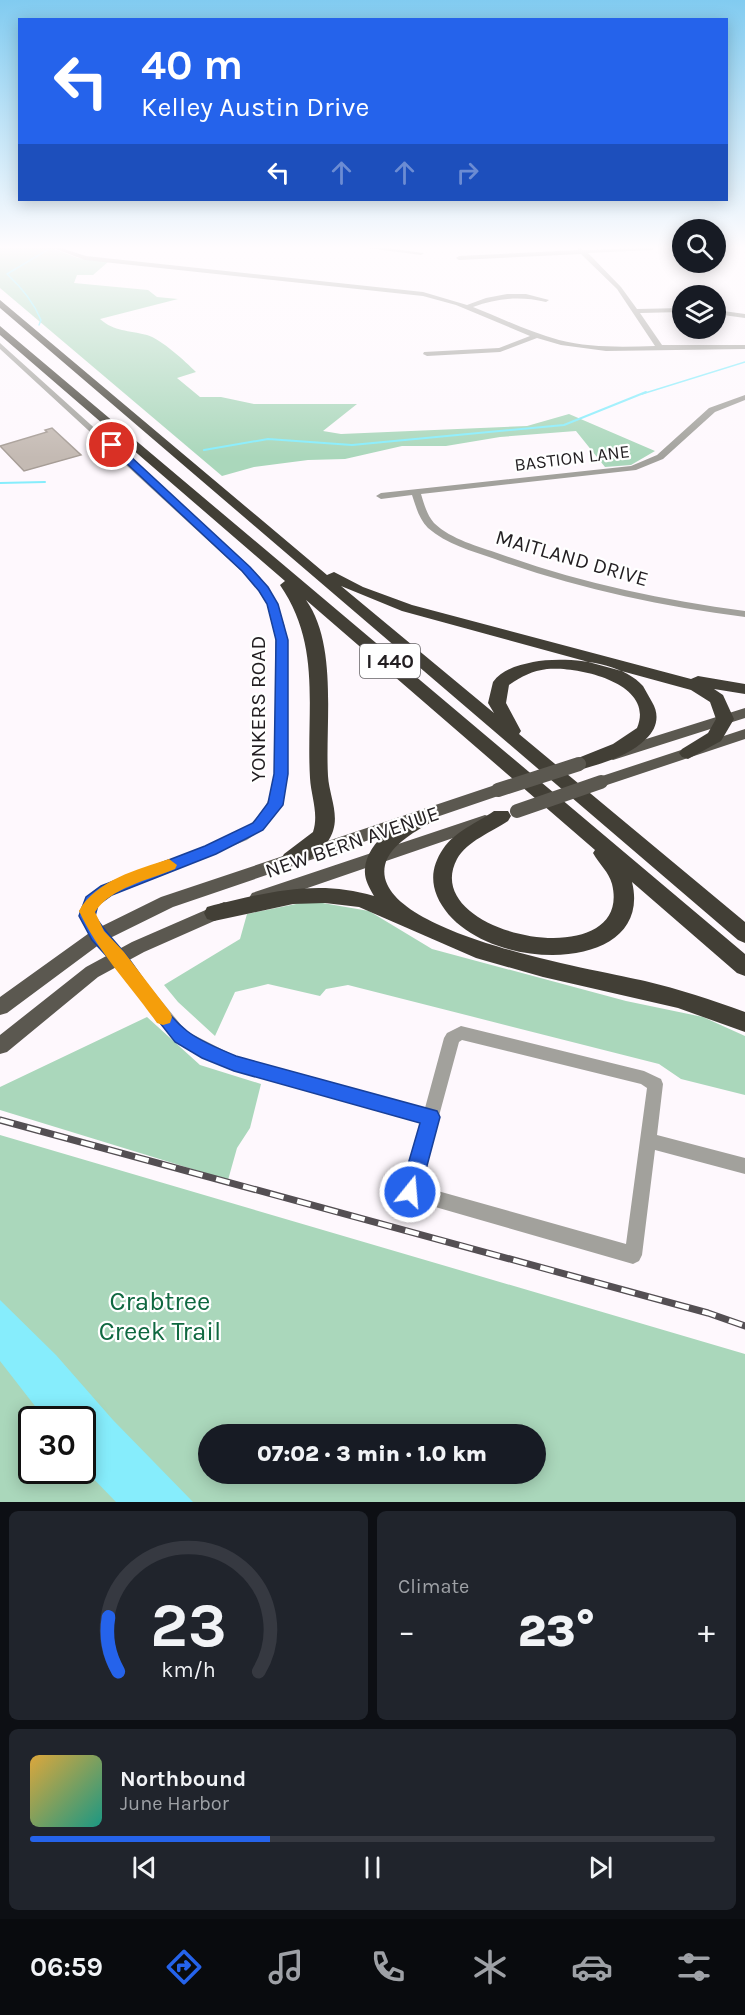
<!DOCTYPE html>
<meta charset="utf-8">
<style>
body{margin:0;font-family:Karla,sans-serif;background:#20242c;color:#f1f3f6;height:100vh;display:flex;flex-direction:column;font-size:22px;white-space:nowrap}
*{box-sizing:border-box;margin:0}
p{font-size:20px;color:#9ea1a6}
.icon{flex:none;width:33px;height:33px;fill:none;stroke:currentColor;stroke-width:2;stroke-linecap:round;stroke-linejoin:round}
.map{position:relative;height:1502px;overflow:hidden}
.details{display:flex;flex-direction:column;gap:9px;padding:9px;background:#0d0f14;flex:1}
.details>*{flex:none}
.guide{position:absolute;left:18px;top:18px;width:710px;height:183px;border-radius:0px;box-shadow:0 3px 15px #0003;background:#2563eb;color:#fff;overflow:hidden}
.tools{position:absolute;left:672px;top:219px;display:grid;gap:12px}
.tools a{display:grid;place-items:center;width:54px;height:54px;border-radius:50%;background:#171b24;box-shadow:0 3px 15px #0003;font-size:30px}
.speed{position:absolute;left:18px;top:1406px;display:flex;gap:12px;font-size:30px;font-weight:700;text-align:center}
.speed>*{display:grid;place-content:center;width:78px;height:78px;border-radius:50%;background:#171b24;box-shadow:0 3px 15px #0003;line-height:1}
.speed .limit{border:3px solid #111;border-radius:9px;background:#fff;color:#111}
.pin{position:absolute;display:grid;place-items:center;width:51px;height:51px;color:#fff;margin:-26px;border:3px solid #fff;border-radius:50%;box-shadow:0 2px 6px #0007}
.me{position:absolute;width:66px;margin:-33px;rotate:17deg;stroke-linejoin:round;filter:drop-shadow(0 0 4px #0008)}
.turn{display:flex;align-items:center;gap:21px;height:126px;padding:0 24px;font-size:27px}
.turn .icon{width:78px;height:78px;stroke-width:2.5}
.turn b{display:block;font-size:42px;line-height:51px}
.lanes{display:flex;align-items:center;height:57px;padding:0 24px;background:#0003;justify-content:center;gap:30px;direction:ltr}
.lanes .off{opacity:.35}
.big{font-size:45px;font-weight:800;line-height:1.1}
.details .tile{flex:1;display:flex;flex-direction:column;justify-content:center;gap:9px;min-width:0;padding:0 21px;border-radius:9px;background:#20242c}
.details .dial{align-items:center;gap:0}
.dial svg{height:156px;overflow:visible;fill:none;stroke:#363941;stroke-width:7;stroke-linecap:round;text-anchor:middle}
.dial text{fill:#f1f3f6;stroke:none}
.song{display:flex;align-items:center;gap:18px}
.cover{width:72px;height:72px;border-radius:9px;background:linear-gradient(135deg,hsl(40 70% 55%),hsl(170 70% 35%))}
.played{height:6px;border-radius:3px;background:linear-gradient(90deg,#2563eb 35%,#363941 35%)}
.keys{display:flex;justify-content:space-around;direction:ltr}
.heat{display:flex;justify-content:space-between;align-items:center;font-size:33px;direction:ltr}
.details .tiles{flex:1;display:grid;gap:9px;grid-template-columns:1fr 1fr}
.tile:last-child{grid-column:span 2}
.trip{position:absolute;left:198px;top:1424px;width:348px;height:60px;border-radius:30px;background:#171b24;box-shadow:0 3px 15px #0003;font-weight:800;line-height:60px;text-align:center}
.dock{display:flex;height:96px;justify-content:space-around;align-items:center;background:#090b0e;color:#9ea1a6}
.dock .icon{width:42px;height:42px}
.dock .current{color:#2563eb}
.dock b{font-size:27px;color:#f1f3f6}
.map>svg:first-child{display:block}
</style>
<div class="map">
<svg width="745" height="1502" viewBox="0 0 745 1502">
<rect width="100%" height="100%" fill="#fef8fd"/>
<!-- green -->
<path fill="#aad7bb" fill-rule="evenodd" d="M0,248H51L78,258L108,262L93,275H77L74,283L148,290L157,297L178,299L100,319C115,332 128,330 147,335C161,339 185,361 196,372L177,378L200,397H221L254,404H357L323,431L341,434L527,426L569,414L655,451L631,465L605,467L576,431L500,437L446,446H402L345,459L308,460L254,467L222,476L0,288Z
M311,901L369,911L432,949L626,1001L703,1017L745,1036V1095L681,1079L659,1064L348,985L326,989L320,996L268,984L235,992L215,1036L178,1002L164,985L240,939L247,914Z
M147,1017L200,1065L261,1084L250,1128L237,1148L228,1180L0,1110V1087Z
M0,1135L745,1354V1502H0ZM32,1419H82V1470H32ZM208,1434H536V1473H208Z"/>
<!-- water -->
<path fill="#86edfc" d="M0,1300L56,1355L113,1420L193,1502H116L83,1468L82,1419H45L0,1361Z"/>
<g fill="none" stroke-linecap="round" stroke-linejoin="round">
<!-- stream-far1 -->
<path stroke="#86edfc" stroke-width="1.5" d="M39,325L41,320C34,303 20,286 7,274L49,249
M642,394L745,362"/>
<!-- stream -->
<path stroke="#86edfc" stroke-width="2" d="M204,450L268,439L352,445L564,425L646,392
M0,483L45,482"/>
</g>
<!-- building -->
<path fill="#c4bab3" stroke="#a69d96" stroke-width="1.5" d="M52,428L81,455L24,471L0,446L47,432L45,430Z"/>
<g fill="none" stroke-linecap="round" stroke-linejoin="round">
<!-- minor -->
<path fill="#a2a19c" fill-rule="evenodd" d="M53,248H61L86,256L423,292L467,305L486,298L507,294H526L549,300L546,302C520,296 498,298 473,307C501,318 529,332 559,340C590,348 623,347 655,346L617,289L581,254L459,260L456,258L459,256L578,250V248L584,250L655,248L652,250L588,253L621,287L637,309L682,308V312L640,313L662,345H745V349L606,351L561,345L537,338L500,352L427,356L423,354L424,352L499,348L530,336L456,305L423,296L85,260Z
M367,248H387L424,253L421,255Z
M716,310L745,314V318L716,314Z
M0,343L260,577L277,604L285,627L287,774C284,804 271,824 247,840L105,898L93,912L97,922L186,1031L237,1057L425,1108L444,1038L447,1033L461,1026L644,1071L661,1079L663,1084L657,1135L745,1158V1174L655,1150L642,1255L639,1261L633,1264L404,1198L401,1192L421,1122L234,1070L176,1041L86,929L79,911L95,890L237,834C261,818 272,802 275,774V627L267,604L252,581L0,349ZM462,1040L641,1084L647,1088L626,1244L420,1186L459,1042Z
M745,395V400L715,412L663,459L636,470L421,494C424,504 427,515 434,523C452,540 478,546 500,554C580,583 661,600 745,611V617C659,606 576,588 495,559C472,551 446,544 428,528C419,519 416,507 412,495L381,499L376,496L381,493L631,466L657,455L709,408Z"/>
<!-- major -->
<path fill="#5b5850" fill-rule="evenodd" d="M745,708V718L613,760L605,755L608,751Z
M745,729V739L601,787L593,782L596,778Z
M498,784L504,786L506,790L504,794L173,907L104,941L7,1013L0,1015V997L92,931L161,897Z
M485,815L491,817L493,821L491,825L258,905L252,903L249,898L252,893Z
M224,902L230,904L233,909L230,914L144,952L98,977L7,1052L0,1054V1035L86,967L132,942Z"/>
<!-- highway -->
<path fill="#423f36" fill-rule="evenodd" d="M0,300L327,575L334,572L363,587L412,605L691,679L698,676L745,684V694L714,689L723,695L734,719L721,741L688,759L682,757L679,753L682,749L708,733L716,719L710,702L691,690L402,611L341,586L494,713L488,703L493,682C502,669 519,665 533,662C563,656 622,661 643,686C646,691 649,697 652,702C660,715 657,729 646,739C629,756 601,764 579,770L573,768L570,764L573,760L613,744L637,728C656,683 578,666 547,669C532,671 522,676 509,685L506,703L521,731L519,734L745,922V943L738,940L0,308Z
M0,326L745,954V976L737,973L632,882C656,980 470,974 437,896C430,879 433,864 443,849C455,831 477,823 494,811H508L511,816L508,821C492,832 467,841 457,859C416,936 635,978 612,884C609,872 599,864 593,853L595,850L306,600C338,645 325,723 328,776C329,794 339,813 333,831C328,848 302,870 284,864L281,859L284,854L313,832C319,814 311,796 310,778C306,709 322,646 280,585L285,581L0,335Z
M428,808L435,810L438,815L435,820C418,830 390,844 385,865C370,934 599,970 645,981C679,989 712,1000 745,1012V1032L678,1008L543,977L476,958L359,907L325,903L293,904L214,921L207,919L204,913L207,907L214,905C268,892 319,879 374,896C369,887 364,879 365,869C366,842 404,815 428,808Z"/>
<defs>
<path id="rail" d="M0,1120L708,1313L745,1326"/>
</defs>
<!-- rail casing -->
<use href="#rail" stroke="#544f53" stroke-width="7"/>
<!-- rail -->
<use href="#rail" stroke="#fff" stroke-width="4.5" stroke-dasharray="14" stroke-linecap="butt"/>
<!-- major-bridge -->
<path stroke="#5b5850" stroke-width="14" d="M498,790L579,764
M517,811L601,782"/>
</g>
<!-- sky -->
<linearGradient id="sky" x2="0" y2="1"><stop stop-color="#81cbf0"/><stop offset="0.54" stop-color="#fffcfe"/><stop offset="1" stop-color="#fffcfe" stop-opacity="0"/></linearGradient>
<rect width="745" height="458" fill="url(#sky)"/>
<!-- route -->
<path fill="#2563eb" stroke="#184099" stroke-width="1.5" d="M109,443H116L250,567L268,587L278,604L288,640V774L283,805L263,830L216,854L112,895L98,905L95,916C104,931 116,942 126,955C145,980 163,1012 187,1031C201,1042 220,1049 236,1056L437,1111L440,1117L420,1192L417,1198L410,1201L403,1198L400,1192L420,1123L234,1071L202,1058L175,1042L112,962L92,940L79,916L86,897L101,886L205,846L253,823L268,803L274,774L276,640L267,604L259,591L242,571L109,447Z"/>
<!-- slow -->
<path fill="#f59e0b" d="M169,859L177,865L175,869C149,880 110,888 95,912L104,931L124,952L170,1012L172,1017L170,1023L163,1025L157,1023C131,986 97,951 79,911C95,881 138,869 169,859Z"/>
<g text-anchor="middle" stroke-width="4.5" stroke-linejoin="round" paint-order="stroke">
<!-- far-street labels -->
<g font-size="18" fill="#221e21" stroke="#fff">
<text transform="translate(572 458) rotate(-7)" y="6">BASTION LANE</text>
</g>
<!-- shield labels -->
<rect fill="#fff" stroke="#646264" stroke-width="1.5" x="360" y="644" width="60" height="34" rx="4.5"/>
<g font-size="20" font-weight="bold" fill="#221e21">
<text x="390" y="668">I 440</text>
</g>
<!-- street labels -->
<g font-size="21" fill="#221e21" stroke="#fff">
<text transform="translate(572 558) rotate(16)" y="7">MAITLAND DRIVE</text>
<text transform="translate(258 709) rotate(-90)" y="7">YONKERS ROAD</text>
<text transform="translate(352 842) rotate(-19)" y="7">NEW BERN AVENUE</text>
</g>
<!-- near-park labels -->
<g font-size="26" fill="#0f6840" stroke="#fff">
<text x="160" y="1310">Crabtree<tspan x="160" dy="30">Creek Trail</tspan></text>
</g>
</g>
</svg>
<div class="tools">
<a><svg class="icon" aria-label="search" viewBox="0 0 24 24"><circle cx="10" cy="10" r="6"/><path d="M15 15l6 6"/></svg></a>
<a><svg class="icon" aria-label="layers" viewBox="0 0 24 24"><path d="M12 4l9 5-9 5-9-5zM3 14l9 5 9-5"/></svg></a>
</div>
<div class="speed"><div class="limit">30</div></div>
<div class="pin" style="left:112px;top:445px;background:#d93025"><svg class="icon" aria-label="arrive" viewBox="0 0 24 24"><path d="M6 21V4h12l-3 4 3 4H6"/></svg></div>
<svg class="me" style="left:410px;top:1192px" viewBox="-20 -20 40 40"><circle r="17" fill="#2563eb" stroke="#fff" stroke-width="3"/><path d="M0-11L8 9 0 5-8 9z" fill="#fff"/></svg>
<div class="trip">07:02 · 3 min · 1.0 km</div>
<div class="guide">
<div class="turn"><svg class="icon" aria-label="left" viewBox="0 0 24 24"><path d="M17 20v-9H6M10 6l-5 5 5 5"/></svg><div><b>40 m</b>Kelley Austin Drive</div></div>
<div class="lanes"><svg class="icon" aria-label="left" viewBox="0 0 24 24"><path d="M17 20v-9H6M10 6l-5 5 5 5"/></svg><svg class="icon off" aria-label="ahead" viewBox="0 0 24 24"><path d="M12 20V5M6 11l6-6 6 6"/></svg><svg class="icon off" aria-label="ahead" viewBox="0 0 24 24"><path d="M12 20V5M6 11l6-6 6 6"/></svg><svg class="icon off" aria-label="right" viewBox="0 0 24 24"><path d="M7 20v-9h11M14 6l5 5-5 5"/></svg></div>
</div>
</div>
<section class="details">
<div class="tiles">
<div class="tile dial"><svg viewBox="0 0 100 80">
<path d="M14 69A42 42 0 1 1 86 69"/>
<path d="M14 69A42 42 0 0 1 9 41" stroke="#2563eb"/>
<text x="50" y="56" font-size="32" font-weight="700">23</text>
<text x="50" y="72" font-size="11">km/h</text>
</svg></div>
<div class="tile"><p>Climate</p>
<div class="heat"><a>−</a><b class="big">23°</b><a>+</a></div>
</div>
<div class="tile">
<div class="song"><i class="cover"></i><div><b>Northbound</b><p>June Harbor</p></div></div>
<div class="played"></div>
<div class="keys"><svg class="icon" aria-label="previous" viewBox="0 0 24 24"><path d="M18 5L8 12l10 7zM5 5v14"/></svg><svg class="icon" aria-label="pause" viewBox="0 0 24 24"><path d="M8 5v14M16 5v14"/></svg><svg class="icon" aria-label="next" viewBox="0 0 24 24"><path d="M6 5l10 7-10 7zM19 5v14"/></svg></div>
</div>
</div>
</section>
<nav class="dock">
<b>06:59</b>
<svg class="icon current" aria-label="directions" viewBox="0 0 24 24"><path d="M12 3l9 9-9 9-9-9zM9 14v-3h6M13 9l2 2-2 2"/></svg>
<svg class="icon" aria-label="music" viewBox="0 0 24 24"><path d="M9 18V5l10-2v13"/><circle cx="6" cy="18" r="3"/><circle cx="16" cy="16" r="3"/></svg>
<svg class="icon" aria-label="phone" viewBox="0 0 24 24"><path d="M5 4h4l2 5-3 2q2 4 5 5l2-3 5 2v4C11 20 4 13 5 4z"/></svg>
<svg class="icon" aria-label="climate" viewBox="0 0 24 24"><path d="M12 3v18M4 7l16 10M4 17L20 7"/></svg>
<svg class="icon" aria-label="car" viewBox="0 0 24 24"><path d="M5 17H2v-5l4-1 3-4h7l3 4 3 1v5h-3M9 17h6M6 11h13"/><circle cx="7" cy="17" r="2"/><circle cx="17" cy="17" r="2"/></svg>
<svg class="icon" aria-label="filters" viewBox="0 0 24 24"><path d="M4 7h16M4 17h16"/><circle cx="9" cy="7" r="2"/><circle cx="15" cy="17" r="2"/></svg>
</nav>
